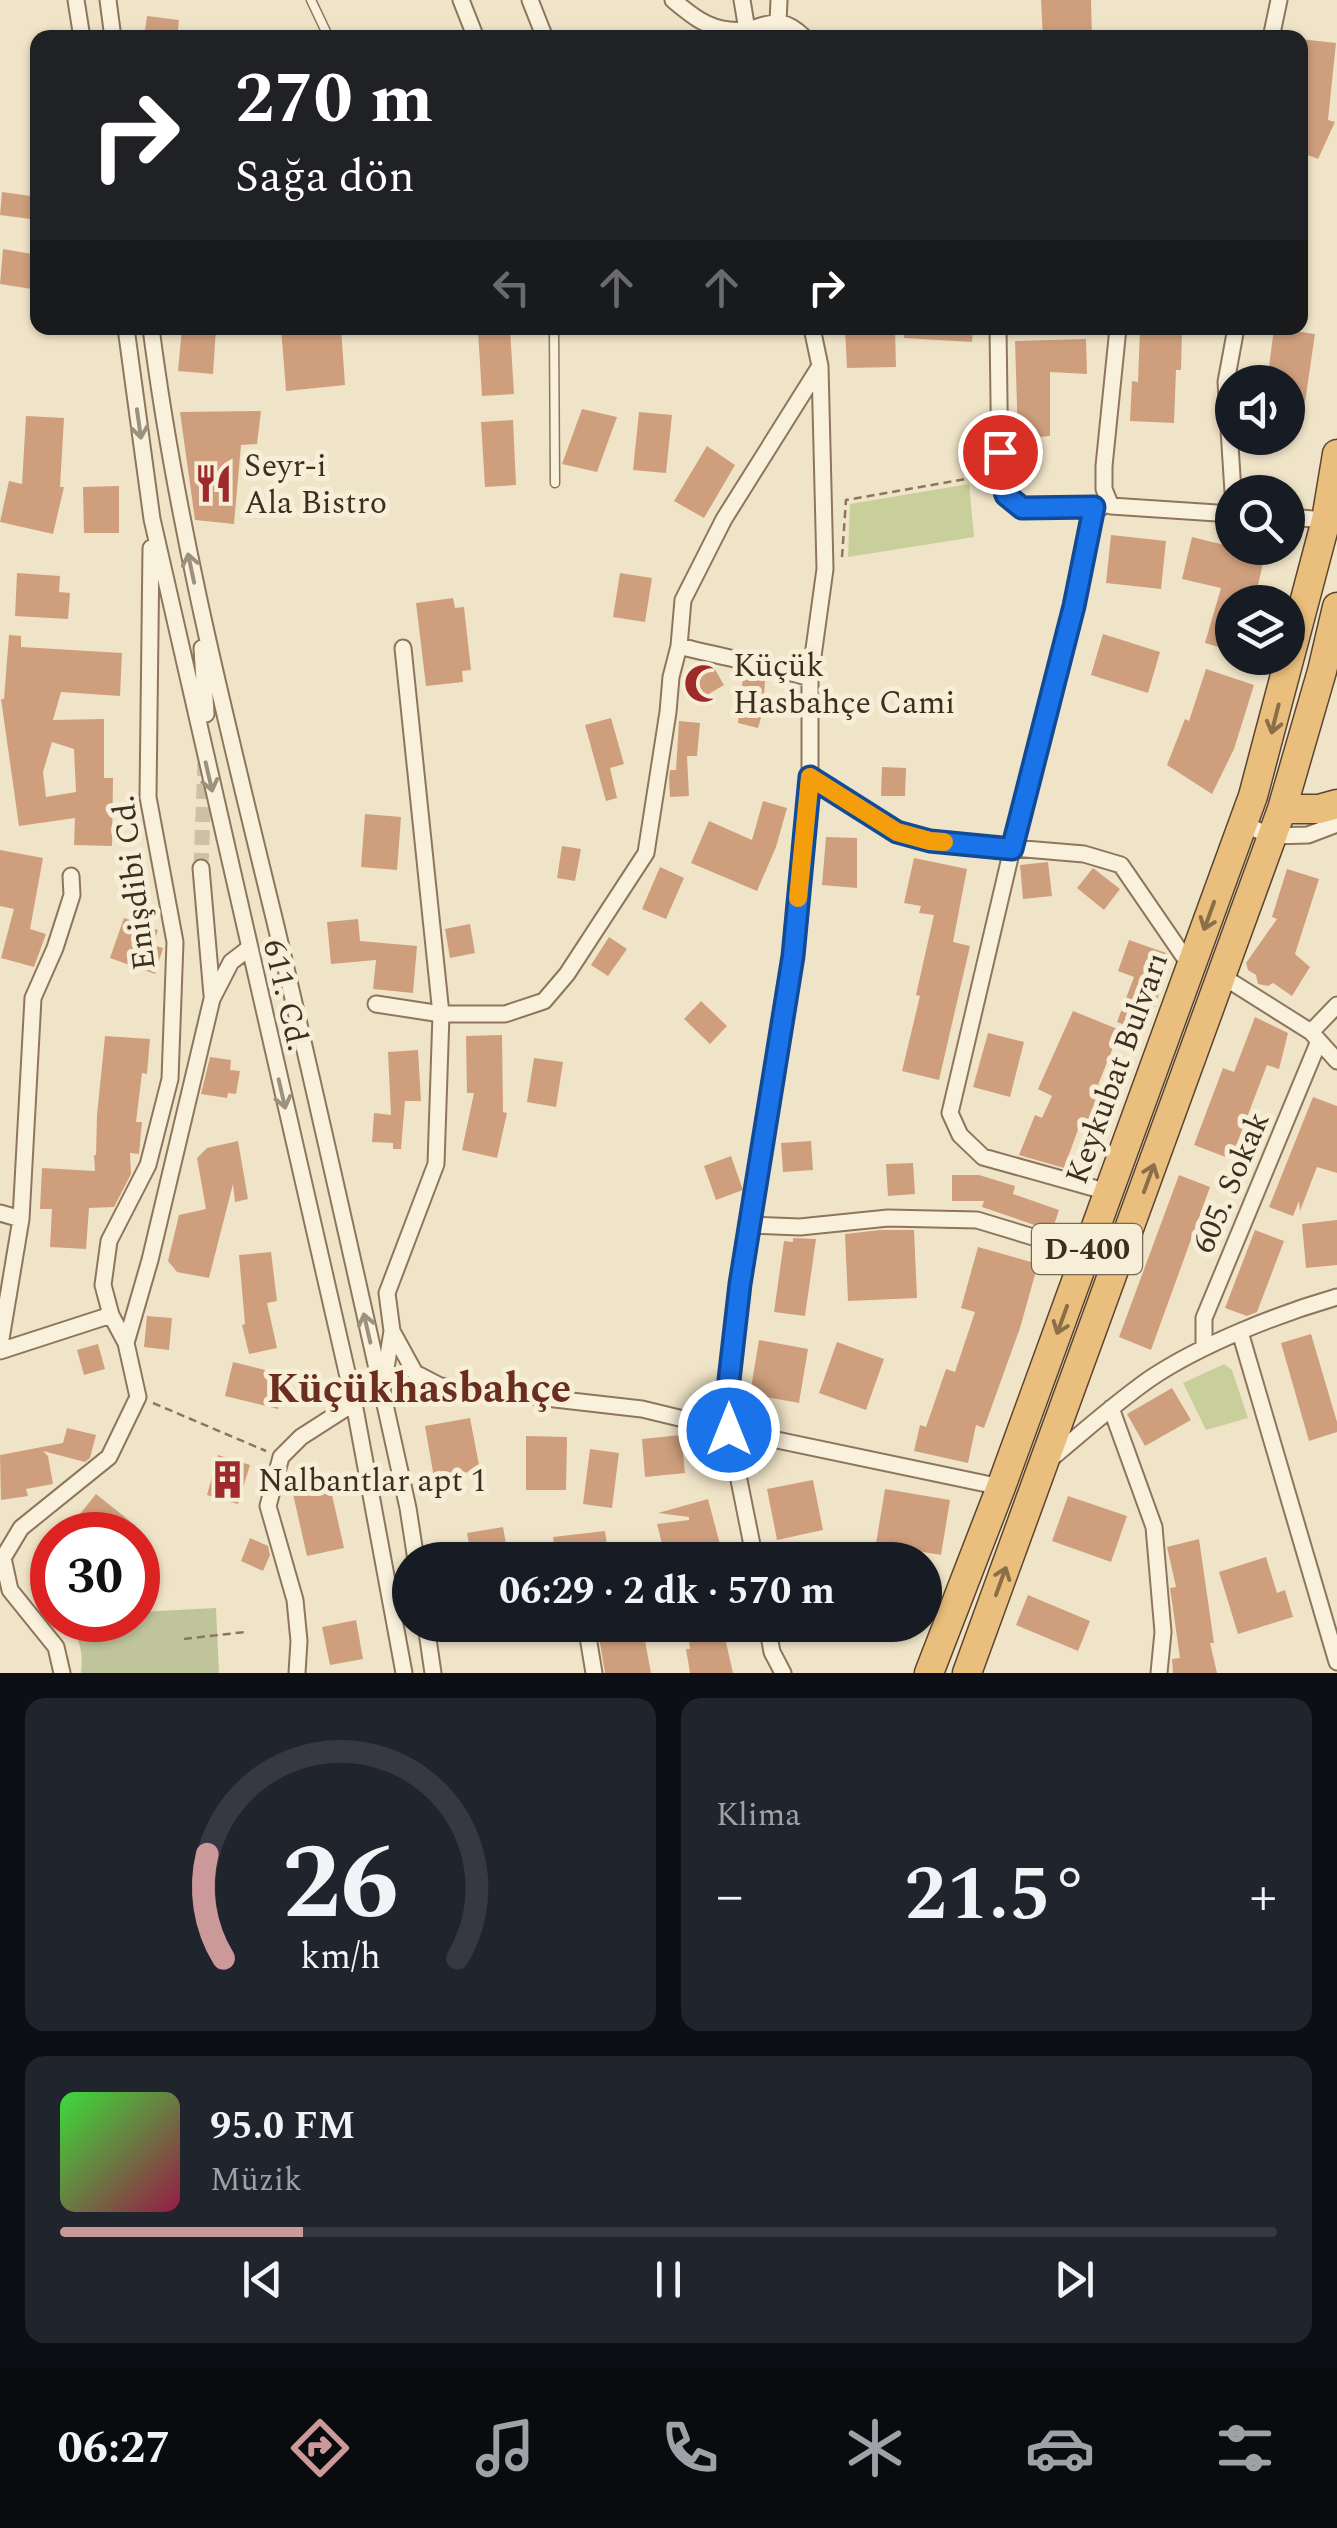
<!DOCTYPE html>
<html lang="tr">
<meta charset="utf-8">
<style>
body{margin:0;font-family:Spectral,serif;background:#20242c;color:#f1f3f6;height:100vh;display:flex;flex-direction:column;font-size:38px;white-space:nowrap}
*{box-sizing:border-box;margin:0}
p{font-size:32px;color:#9ea1a6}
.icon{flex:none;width:55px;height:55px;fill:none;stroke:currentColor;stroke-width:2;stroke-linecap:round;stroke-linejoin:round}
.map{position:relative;height:1673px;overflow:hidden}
.drawer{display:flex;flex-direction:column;gap:25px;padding:25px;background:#0d0f14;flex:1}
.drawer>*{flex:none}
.hud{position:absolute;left:30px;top:30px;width:1278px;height:305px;border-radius:20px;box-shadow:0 2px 8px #0004;background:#202124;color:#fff;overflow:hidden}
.fabs{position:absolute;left:1215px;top:365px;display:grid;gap:20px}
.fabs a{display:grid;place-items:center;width:90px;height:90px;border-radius:50%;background:#171b24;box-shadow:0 2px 8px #0004;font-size:50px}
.speed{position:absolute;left:30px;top:1512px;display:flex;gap:20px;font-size:50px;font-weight:700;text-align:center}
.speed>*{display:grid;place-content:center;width:130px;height:130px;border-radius:50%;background:#171b24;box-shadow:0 2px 8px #0004;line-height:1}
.speed .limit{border:15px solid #d22;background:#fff;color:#111}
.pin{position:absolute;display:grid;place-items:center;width:85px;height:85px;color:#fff;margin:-42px;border:5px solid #fff;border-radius:50%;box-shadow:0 2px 10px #0007}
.me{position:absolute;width:110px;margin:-55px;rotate:0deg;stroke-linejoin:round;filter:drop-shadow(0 0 8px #0008)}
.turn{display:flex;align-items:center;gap:35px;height:210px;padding:0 40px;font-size:45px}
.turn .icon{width:130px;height:130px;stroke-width:2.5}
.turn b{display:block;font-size:70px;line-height:85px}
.lanes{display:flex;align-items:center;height:95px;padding:0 40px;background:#0003;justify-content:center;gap:50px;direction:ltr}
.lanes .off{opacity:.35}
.big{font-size:75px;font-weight:700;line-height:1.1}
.drawer .card{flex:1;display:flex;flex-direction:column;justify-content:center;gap:15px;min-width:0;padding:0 35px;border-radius:20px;background:#20242c}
.drawer .dial{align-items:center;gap:0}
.dial svg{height:260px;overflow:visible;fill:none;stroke:#363941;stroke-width:7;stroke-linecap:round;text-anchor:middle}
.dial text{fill:#f1f3f6;stroke:none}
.song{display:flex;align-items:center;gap:30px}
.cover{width:120px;height:120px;border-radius:15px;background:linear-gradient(135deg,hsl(120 70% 55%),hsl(340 70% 35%))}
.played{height:10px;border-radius:5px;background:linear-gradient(90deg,#cc999b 20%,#363941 20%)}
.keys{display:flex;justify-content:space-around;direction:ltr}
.heat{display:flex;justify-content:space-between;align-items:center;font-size:55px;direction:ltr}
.drawer .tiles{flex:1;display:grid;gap:25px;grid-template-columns:1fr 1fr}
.card:last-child{grid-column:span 2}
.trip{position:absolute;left:392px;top:1542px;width:550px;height:100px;border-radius:50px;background:#171b24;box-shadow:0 2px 8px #0004;font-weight:700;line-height:100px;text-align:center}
.tabs{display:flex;height:160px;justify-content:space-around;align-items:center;background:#090b0e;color:#9ea1a6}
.tabs .icon{width:70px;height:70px}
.tabs .on{color:#cc999b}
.tabs b{font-size:45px;color:#f1f3f6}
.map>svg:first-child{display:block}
</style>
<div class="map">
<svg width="1337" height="1673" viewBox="0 0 1337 1673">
<rect width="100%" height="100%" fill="#f0e4c8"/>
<!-- green -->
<path fill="#c9cf9b" d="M969,484L974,537L848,557L850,504Z
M1224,1364L1232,1370L1248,1418L1206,1430L1183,1383Z"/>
<!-- cemetery -->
<path fill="#bfc49a" d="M216,1608L219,1673H81C84,1653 79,1637 68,1620H138V1612Z"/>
<!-- building -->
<path fill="#cf9f7d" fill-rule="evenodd" d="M1041,0H1091L1092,38H1043Z
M147,16L179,20L177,38H144Z
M1300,39L1336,43L1328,120L1335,122L1318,159L1300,152Z
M2,192L38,197V220L0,215Z
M3,249L38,255V290L0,284Z
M182,328L216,329L213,374L178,371Z
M281,328H341L345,385L286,391Z
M845,328H895L896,367L847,368Z
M904,328H973L972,342L904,338Z
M1140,328H1182L1181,370H1176L1174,423L1130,421L1132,381L1138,382Z
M1274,328L1315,334L1303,416L1288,414V382H1267Z
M510,329L514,394L482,396L478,331Z
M1086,339L1087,374L1050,372V436L1018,439L1015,341Z
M582,409L617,417L597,472L562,464Z
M261,411L257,444L241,445L234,524L195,520L180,412Z
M639,412L672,415L666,473L633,470Z
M26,416L64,418L60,487H64L53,534L0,522L9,481L22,484Z
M513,420L516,485L485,487L481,422Z
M707,446L735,465L704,518L674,501Z
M119,486V533H84L83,487Z
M1111,535L1166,541L1161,589L1106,583Z
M1192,537L1265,555L1254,602H1232V651L1205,643L1221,588L1182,579Z
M17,573L60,576L59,592L70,593L68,619L15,616Z
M620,573L652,578L645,622L613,617Z
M453,598L455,608L464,607L471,670L462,671L463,682L426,686L416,603Z
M1103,634L1160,652L1148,693L1091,675Z
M9,635L21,636V647L122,653L120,696L61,692L53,720L104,719V778H113L112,846L74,845L75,818L19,826L1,699H4ZM52,742L74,749L76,792L46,797L43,772Z
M709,665L713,666L724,685L695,702L682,680Z
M1206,669L1254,685L1234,749L1212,794L1167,765L1185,719L1189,721Z
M743,678L765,680L763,711L758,728L738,723Z
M611,718L624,764L610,768L617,798L606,801L585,725Z
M679,721L700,723L697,756H687L689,796L670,797L669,778L670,770H676Z
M882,767L906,768L905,796H881Z
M763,801L787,808L776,847L757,891L691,863L709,821L752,840Z
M365,814L401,817L397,870L361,867Z
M826,837L857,838V888L822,885Z
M562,846L581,849L575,881L557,878Z
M0,850L43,858L30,929L46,934L34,967L1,958L14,909L0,906Z
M914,858L967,869L953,942L970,946L939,1080L902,1071L920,996L916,995L934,915L919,913L921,906L904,903Z
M1048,862L1052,896L1023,899L1020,865Z
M660,867L684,878L666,919L642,909Z
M1093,868L1120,889L1104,910L1077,888Z
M1287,869L1319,879L1295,954L1310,967L1292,996L1273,983L1268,986L1258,984L1256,975L1248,970L1246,963L1277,919L1272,917Z
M124,918L158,930L153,945L163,948L155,974L110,958Z
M358,919L360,941L417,946L413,993L373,989L376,960L331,964L327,922Z
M470,924L475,953L450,958L445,929Z
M609,937L627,949L608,976L591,965Z
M1129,940L1169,954L1172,959L1145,1032L1117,1022L1134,977L1118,971Z
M701,1001L727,1026L710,1044L684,1019Z
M1073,1011L1120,1030L1098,1085L1112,1091L1093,1133L1079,1127L1064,1168L1019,1155L1035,1115L1042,1118L1052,1096L1038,1089Z
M1255,1017L1288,1033L1279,1069L1267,1065L1231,1159L1194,1145L1223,1068L1234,1072Z
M988,1033L1024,1042L1010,1097L973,1087Z
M502,1035L503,1112L507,1113L497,1158L462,1150L474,1093H467L466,1036Z
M105,1036L150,1039L147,1074L142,1073L136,1122H142L139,1154L130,1153L131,1174L114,1207L89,1208L86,1249L50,1247L52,1209H40L42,1168L95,1171L94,1155H96L97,1115Z
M418,1050L421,1101H405L401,1149H393V1143L372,1142L374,1113L391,1115L388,1052Z
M210,1057L231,1060L230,1070L240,1071L236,1094L228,1093L227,1098L201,1094Z
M534,1058L563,1062L556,1107L527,1102Z
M1313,1097L1337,1106V1173L1317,1167L1300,1211L1299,1201L1293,1216L1269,1207Z
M238,1141L248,1199L235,1202L233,1184L209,1278L177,1272L168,1261L179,1215L206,1209L197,1158L207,1148Z
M811,1141L813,1170L783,1172L781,1143Z
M731,1156L743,1190L716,1200L704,1166Z
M913,1163L915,1194L888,1196L886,1164Z
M952,1175H979L1015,1186L1013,1194L1059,1210L1052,1231L982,1207L984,1201H952Z
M1179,1175L1210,1187L1151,1350L1119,1337Z
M1337,1220V1265L1306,1268L1302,1224Z
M880,1230H914L917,1298L848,1301L845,1234Z
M1255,1230L1284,1241L1257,1312L1247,1316L1225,1308Z
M793,1238L816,1239L805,1316L774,1312L784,1241L793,1242Z
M978,1247L1038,1264L1020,1328L984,1428L976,1425L968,1463L914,1451L920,1425L926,1427L946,1369L955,1372L975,1312L961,1308Z
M271,1252L277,1301L267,1303L277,1348L249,1354L242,1325L245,1324L239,1255Z
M147,1316L172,1318L169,1350L144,1347Z
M1311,1334L1337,1422V1432L1309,1441L1281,1343Z
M759,1340L808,1349L799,1403L750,1394Z
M837,1342L884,1359L866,1410L819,1393Z
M98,1344L105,1369L84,1375L77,1350Z
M233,1362L286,1375L278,1409L225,1396Z
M1172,1388L1191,1420L1145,1446L1127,1414Z
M470,1418L480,1470L434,1478L425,1426Z
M67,1428L96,1435L90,1458L85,1462L43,1451L48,1456L53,1484L26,1489L28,1496L1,1500L0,1455L63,1443Z
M681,1435L685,1473L645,1477L642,1439Z
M526,1436L567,1437L566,1490H526Z
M590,1449L619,1453L612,1508L583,1504Z
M218,1455L250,1465L238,1504L207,1495Z
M813,1480L823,1530L777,1540L767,1489Z
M330,1486L344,1548L307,1556L293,1494Z
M885,1489L950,1500L941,1555L876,1544Z
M96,1494L136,1526L129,1535H63Z
M1068,1496L1127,1516L1111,1562L1052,1541Z
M708,1499L722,1552L692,1560H666L657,1524L689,1520V1517L658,1513Z
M503,1527L509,1560H472L467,1533Z
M605,1531L609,1560H556L553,1537Z
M250,1538L268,1546L270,1555L263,1571L241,1561Z
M1199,1539L1214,1643H1210L1217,1673H1173L1172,1659L1180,1658L1170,1588L1176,1587L1167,1547Z
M1266,1557L1277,1593L1285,1590L1293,1617L1238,1634L1219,1572Z
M1028,1595L1090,1621L1078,1651L1016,1625Z
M356,1620L363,1659L330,1665L322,1627Z
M597,1625H642L651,1673H605Z
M687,1625H722L733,1673H690L686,1649H690Z"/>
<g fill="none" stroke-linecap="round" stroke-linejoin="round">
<!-- minor-tunnel -->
<path stroke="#ccc0a6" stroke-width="15" stroke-dasharray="15 8" stroke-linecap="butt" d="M201,868L205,762"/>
<defs>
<path id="service" d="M311,0L329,38
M554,328L555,483"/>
<path id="minor" d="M76,0L82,38
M108,0L113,38
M461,0L476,38
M530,0L545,38
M673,0C690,14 706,28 729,30C764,34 774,7 805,38
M742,0L748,36
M778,22L779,0
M1271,38L1279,0
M126,328L152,519L354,1403L404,1673
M151,328C177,530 228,728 276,926C322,1120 365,1314 408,1508L416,1560
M998,328L1000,473L1006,495L1022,507H1102
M1118,328L1104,466V489L1111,506L1232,514
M1233,492L1226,382L1236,328
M1094,507L1073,606L1012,849L950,1113L960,1135L983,1157L1108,1192
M1288,517L1326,520
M679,646L683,600L724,519L820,366
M202,648L206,714
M403,648L441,1014L436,1164L387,1293L392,1331L415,1373L440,1386L642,1409L729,1430L1001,1487
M810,777L897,832L930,841L1084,854L1121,865L1191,967
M1243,824L1272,836L1308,835L1337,824
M201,868L212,995
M1222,976L1311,1032L1337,1061
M376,1004L441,1014H505L544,1001L567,974L646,853L668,712L671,677L679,646C722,657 766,665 810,678
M1311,1032L1337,1005
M0,1213L21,1219
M749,1225L800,1227L888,1218L977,1220L1086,1253
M1240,1332L1337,1662
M126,1343L111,1315L103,1285L109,1241L148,1165L170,1079L175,942L148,797L151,548
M0,1345L21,1219L33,998L55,948L72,895L71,876
M1204,1347V1318L1319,1041
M0,1351L111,1315
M383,1387L392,1331
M1111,1408L1154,1527L1163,1632L1159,1673
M1048,1461C1082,1433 1115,1403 1151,1378C1202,1344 1278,1314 1337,1297
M755,1560L729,1430V1380L745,1252L793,956L810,777V678L825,569L820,366L812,328
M426,1625L433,1673
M586,1625L594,1673
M767,1625L772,1652L783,1673
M62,1673L56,1647L10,1590L3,1558L21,1528L109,1457L138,1397L126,1343L150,1260L212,999L231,962L248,949
M297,1673L299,1641L295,1600L268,1506L281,1457L301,1437L354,1403"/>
<path id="trunk" d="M1282,809H1319L1337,804
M929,1673L1001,1487L1253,796L1326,520L1337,454
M967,1673L1282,809L1322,671L1337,607"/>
</defs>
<!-- service casing -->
<use href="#service" stroke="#8d765c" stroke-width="11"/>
<!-- minor casing -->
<use href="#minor" stroke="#8d765c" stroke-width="19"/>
<!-- trunk casing -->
<use href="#trunk" stroke="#5b4430" stroke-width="31"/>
<!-- path -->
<path stroke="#8d765c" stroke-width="2.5" stroke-dasharray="8 5" stroke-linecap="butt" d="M842,557L846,500L983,476
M153,1403L266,1451
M184,1639L245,1632"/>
<!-- service -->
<use href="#service" stroke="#faf1dc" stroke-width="8"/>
<!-- minor -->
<use href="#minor" stroke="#faf1dc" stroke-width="15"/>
<!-- trunk -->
<use href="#trunk" stroke="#eabe7c" stroke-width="28"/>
</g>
<!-- one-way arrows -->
<defs><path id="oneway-shaft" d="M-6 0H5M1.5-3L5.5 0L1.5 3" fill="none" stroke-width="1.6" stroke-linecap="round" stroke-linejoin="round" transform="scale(2.5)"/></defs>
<g stroke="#9c907e">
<use href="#oneway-shaft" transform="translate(139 424) rotate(82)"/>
<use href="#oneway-shaft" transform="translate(191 568) rotate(-102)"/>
<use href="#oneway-shaft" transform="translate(209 777) rotate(77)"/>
<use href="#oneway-shaft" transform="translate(282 1094) rotate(77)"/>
<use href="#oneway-shaft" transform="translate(367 1328) rotate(-103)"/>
</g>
<g stroke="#8b6f49">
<use href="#oneway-shaft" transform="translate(1275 719) rotate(104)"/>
<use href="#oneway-shaft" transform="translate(1209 916) rotate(110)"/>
<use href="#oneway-shaft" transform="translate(1149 1178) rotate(-70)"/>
<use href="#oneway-shaft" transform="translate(1062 1320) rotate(110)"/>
<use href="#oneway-shaft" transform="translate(1001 1581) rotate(-70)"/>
</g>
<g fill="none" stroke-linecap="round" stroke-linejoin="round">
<defs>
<path id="route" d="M729,1430V1380L740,1284L793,956L810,777L897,832L930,841L1012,849L1074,606L1094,507L1022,508L1006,495L1000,473V452"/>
</defs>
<!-- route casing -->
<use href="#route" stroke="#114b97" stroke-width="25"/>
<!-- route -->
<use href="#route" stroke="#1a73e8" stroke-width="18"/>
<!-- slow -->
<path stroke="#f59e0b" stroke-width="18" d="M798,898L810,777L897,832L930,841L944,842"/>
</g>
<!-- icons -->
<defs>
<symbol id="restaurant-bare" viewBox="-9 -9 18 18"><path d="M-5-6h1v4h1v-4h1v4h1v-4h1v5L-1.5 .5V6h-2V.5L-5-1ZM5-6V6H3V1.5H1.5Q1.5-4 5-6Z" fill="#9e2a2b" stroke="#f7eed8" stroke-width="2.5" paint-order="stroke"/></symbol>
<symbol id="mosque-bare" viewBox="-9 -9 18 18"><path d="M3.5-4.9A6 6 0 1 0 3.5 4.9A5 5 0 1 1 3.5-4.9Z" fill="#9e2a2b" stroke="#f7eed8" stroke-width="2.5" paint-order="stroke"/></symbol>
<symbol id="building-bare" viewBox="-9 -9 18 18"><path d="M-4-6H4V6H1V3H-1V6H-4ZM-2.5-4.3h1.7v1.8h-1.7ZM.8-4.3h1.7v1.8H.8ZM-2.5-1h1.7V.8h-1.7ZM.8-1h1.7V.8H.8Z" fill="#9e2a2b" stroke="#f7eed8" stroke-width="2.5" paint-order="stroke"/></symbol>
</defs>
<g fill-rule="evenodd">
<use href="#restaurant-bare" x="186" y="456" width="55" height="55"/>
<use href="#mosque-bare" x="676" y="656" width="55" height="55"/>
<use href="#building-bare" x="200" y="1452" width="55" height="55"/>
</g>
<g text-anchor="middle" stroke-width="10" stroke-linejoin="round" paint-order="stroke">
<!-- shield labels -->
<rect fill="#f7eed8" stroke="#756857" stroke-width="2.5" x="1032" y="1224" width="110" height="50" rx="8"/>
<g font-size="30" font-weight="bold" fill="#3d2e20">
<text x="1087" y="1259">D-400</text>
</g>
<!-- poi labels -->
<g font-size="32" fill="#3d2e20" stroke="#f7eed8" text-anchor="start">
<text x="244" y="476">Seyr-i<tspan x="244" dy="37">Ala Bistro</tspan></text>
<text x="733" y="676">Küçük<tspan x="733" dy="37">Hasbahçe Cami</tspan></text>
<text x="258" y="1491">Nalbantlar apt 1</text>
</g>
<!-- street labels -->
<g font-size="32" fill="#3d2e20" stroke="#f7eed8">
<text transform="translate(133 883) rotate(-97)" y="11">Enişdibi Cd.</text>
<text transform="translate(287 995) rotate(77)" y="11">611. Cd.</text>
<text transform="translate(1116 1068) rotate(-70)" y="11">Keykubat Bulvarı</text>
<text transform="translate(1230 1182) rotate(-67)" y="11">605. Sokak</text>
</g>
<!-- district labels -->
<g font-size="42" font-weight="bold" fill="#6b2e1e" stroke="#f7eed8">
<text x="419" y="1402">Küçükhasbahçe</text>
</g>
</g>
</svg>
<div class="fabs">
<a><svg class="icon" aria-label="sound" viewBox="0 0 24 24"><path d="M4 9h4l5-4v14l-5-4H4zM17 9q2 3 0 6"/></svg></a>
<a><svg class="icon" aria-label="search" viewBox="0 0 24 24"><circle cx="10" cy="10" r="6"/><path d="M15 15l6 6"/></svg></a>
<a><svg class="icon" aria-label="layers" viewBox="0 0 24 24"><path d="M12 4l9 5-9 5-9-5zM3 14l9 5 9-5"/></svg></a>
</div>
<div class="speed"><div class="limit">30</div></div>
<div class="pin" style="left:1000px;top:452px;background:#d93025"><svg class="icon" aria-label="arrive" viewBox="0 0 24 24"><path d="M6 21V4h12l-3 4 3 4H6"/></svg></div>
<svg class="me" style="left:729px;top:1430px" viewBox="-20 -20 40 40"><circle r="17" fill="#1a73e8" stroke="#fff" stroke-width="3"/><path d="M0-11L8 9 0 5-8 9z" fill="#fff"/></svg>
<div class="trip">06:29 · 2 dk · 570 m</div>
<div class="hud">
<div class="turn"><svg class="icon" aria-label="right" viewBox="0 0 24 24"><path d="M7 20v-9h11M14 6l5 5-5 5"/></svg><div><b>270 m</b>Sağa dön</div></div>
<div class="lanes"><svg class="icon off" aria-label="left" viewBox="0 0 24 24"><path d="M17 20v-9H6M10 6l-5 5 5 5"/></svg><svg class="icon off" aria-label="ahead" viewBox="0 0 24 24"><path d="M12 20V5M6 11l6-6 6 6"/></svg><svg class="icon off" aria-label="ahead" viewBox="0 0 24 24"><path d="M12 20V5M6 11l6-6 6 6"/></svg><svg class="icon" aria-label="right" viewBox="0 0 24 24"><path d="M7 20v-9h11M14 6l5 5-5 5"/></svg></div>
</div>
</div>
<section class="drawer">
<div class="tiles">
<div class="card dial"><svg viewBox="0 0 100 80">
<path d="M14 69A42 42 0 1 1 86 69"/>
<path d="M14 69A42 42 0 0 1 9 37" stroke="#cc999b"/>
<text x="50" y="56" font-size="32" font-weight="700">26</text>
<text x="50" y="72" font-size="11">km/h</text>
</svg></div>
<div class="card"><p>Klima</p>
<div class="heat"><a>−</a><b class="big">21.5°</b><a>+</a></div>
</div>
<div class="card">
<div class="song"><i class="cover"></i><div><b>95.0 FM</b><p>Müzik</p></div></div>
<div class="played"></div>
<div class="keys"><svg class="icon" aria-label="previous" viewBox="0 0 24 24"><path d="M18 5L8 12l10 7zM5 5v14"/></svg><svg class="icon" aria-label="pause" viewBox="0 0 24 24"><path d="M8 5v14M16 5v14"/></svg><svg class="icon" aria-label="next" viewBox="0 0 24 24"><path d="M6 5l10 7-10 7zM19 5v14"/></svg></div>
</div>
</div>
</section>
<nav class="tabs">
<b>06:27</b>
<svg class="icon on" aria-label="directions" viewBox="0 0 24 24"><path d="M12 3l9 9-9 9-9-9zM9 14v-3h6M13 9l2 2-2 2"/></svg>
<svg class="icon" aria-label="music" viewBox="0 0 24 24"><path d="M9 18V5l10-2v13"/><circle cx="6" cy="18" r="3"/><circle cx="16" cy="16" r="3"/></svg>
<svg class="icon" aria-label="phone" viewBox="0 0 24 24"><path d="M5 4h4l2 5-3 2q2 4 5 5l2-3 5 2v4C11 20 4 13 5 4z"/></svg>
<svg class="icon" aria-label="climate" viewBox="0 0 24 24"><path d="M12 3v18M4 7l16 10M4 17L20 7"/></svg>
<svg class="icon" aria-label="car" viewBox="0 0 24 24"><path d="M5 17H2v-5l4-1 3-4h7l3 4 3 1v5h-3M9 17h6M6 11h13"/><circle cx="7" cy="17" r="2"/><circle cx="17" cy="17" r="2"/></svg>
<svg class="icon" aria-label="filters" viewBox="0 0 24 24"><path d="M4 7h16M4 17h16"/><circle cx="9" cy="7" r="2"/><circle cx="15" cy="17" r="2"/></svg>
</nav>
